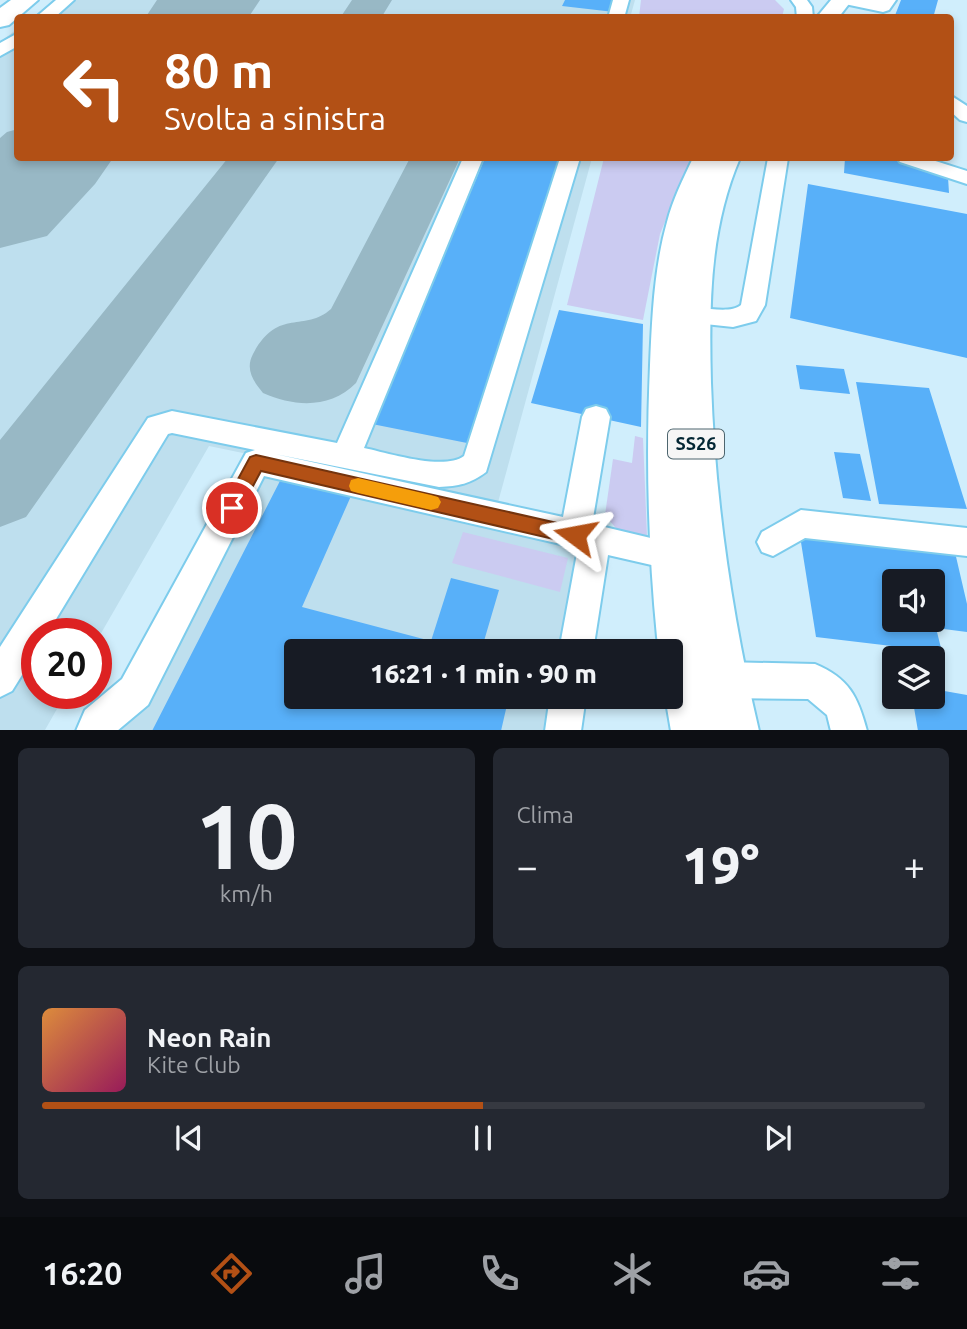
<!DOCTYPE html>
<html lang="it">
<meta charset="utf-8">
<style>
body{margin:0;font-family:Ubuntu,sans-serif;background:#242831;color:#f1f3f6;height:100vh;display:flex;flex-direction:column;font-size:26px;white-space:nowrap}
*{box-sizing:border-box;margin:0}
p{font-size:23px;color:#9ea1a6}
.icon{flex:none;width:38px;height:38px;fill:none;stroke:currentColor;stroke-width:2;stroke-linecap:round;stroke-linejoin:round}
.map{position:relative;height:730px;overflow:hidden}
.side{display:flex;flex-direction:column;gap:18px;padding:18px;background:#0d0f14;flex:1}
.side>*{flex:none}
.top-card{position:absolute;left:14px;top:14px;width:940px;height:147px;border-radius:7px;box-shadow:0 4px 10px #0003;background:#b25015;color:#fff;overflow:hidden}
.controls{position:absolute;left:882px;top:569px;display:grid;gap:14px}
.controls a{display:grid;place-items:center;width:63px;height:63px;border-radius:7px;background:#171b24;box-shadow:0 4px 10px #0003;font-size:35px}
.speed{position:absolute;left:21px;top:618px;display:flex;gap:14px;font-size:35px;font-weight:700;text-align:center}
.speed>*{display:grid;place-content:center;width:91px;height:91px;border-radius:50%;background:#171b24;box-shadow:0 4px 10px #0003;line-height:1}
.speed .limit{border:10px solid #d22;background:#fff;color:#111}
.pin{position:absolute;display:grid;place-items:center;width:60px;height:60px;color:#fff;margin:-30px;border:4px solid #fff;border-radius:50%;box-shadow:0 2px 7px #0007}
.me{position:absolute;width:77px;margin:-38px;rotate:283deg;stroke-linejoin:round;filter:drop-shadow(0 0 5px #0008)}
.turn{display:flex;align-items:center;gap:24px;height:147px;padding:0 35px;font-size:32px}
.turn .icon{width:91px;height:91px;stroke-width:2.5}
.turn b{display:block;font-size:49px;line-height:60px}
.big{font-size:52px;font-weight:800;line-height:1.1}
.side .card{flex:1;display:flex;flex-direction:column;justify-content:center;gap:10px;min-width:0;padding:0 24px;border-radius:10px;background:#242831}
.side .dial{align-items:center;gap:0}
.dial b{font-size:91px;line-height:1}
.song{display:flex;align-items:center;gap:21px}
.cover{width:84px;height:84px;border-radius:10px;background:linear-gradient(135deg,hsl(30 70% 55%),hsl(330 70% 35%))}
.played{height:7px;border-radius:4px;background:linear-gradient(90deg,#b25015 50%,#363941 50%)}
.keys{display:flex;justify-content:space-around;direction:ltr}
.heat{display:flex;justify-content:space-between;align-items:center;font-size:38px;direction:ltr}
.side .tiles{flex:1;display:grid;gap:18px;grid-template-columns:1fr 1fr}
.card:last-child{grid-column:span 2}
.trip{position:absolute;left:284px;top:639px;width:399px;height:70px;border-radius:7px;background:#171b24;box-shadow:0 4px 10px #0003;font-weight:800;line-height:70px;text-align:center}
.tab-bar{display:flex;height:112px;justify-content:space-around;align-items:center;background:#090b0e;color:#9ea1a6}
.tab-bar .icon{width:49px;height:49px}
.tab-bar .active{color:#b25015}
.tab-bar b{font-size:32px;color:#f1f3f6}
.map>svg:first-child{display:block}
</style>
<div class="map">
<svg width="967" height="731" viewBox="0 0 967 731">
<rect width="100%" height="100%" fill="#d0eefc"/>
<!-- built -->
<path fill="#bedfee" d="M54,0H635L630,18H32Z
M17,29L18,158H592L497,506L209,446L96,642V634H37V693H66L45,730L0,731V42Z
M265,473L584,547L565,651H296V696L557,697L551,730L121,731Z"/>
<!-- green -->
<path fill="#cbcbf1" d="M641,0H775L784,9L782,17H639Z
M604,158H691L660,234L643,320L567,305Z
M635,436L643,438L647,536L619,532L605,515L613,459L632,463Z
M463,532L568,558L560,592L452,563Z"/>
<g fill="none" stroke-linecap="round" stroke-linejoin="round">
<!-- taxiway -->
<path fill="#98b8c5" fill-rule="evenodd" d="M194,0H234L239,18H199Z
M352,0H392L381,18H340Z
M228,158H279L26,517L0,527V440Z
M410,158H460L356,383C330,409 295,407 263,393C253,381 245,369 253,354C278,307 304,333 331,309Z"/>
<!-- runway -->
<path fill="#98b8c5" fill-rule="evenodd" d="M157,0H260L248,18H145Z
M18,129V158H113L95,184L47,236L0,248V138L7,132Z"/>
</g>
<!-- building -->
<path fill="#58b0f9" fill-rule="evenodd" d="M565,0H617L614,12L562,6Z
M901,0H938L933,18H894Z
M485,158H559L467,443L372,424Z
M845,158H893L948,177L949,193L844,173Z
M808,184L967,214V358L790,318Z
M559,310L643,324L641,427L531,403Z
M796,365L844,369L850,394L800,389Z
M856,382L929,388L967,509L879,504Z
M834,452L860,454L871,501L843,498Z
M281,479L351,496L302,607L431,641L451,578L499,590L484,641L517,650L296,651V696H509L501,731H152Z
M800,536L954,548L967,604V632L936,628L942,652L816,637ZM894,581H933V620H894Z
M933,689L967,695V731H918L912,696H933Z"/>
<g fill="none" stroke-linecap="round" stroke-linejoin="round">
<defs>
<path id="minor" d="M56,0H74L54,18H35Z
M613,0H629L624,18H608Z
M791,0H807L812,7L813,18H797L796,7Z
M838,0H896L889,10L883,12L840,3Z
M18,33V46L0,56V43Z
M950,95L967,106V122L960,120L950,111Z
M463,158H483L364,448C388,453 444,471 464,456L560,158H580L486,472C470,484 459,486 439,487L275,454L563,517L582,417L586,409L596,406L606,409L610,417L592,524L680,545L685,555L680,565L669,569L608,555L593,651H559L578,548L264,476L148,705L117,731H76L85,710L122,679L246,453L255,450L172,433L168,434L47,634H37V651L12,691L0,697V647L148,418L172,411L337,443Z
M768,158H788L765,305L756,321L733,327L686,322L683,316L686,310C702,305 729,315 741,305Z
M897,158H926L967,171V184L900,162Z
M801,510L967,528V556L805,538L773,556L762,552L757,542L762,532Z
M724,662L815,664C849,678 858,697 867,731H831L827,715L808,699L724,698L712,692L706,680L712,668Z
M550,696H586L581,731H545Z"/>
<path id="major" d="M831,0H852L838,18H816Z
M693,158H740C709,230 709,306 711,383C715,501 732,616 759,731H671L665,696H670V651H659L657,637C648,546 646,456 650,365C652,318 654,268 667,222C673,199 683,179 693,158Z"/>
<path id="highway" d="M11,0H38L9,25L0,27V8Z"/>
</defs>
<!-- minor casing -->
<use href="#minor" stroke="#7dccec" stroke-width="4"/>
<!-- major casing -->
<use href="#major" stroke="#7dccec" stroke-width="4"/>
<!-- highway casing -->
<use href="#highway" stroke="#7dccec" stroke-width="4"/>
<!-- minor -->
<use href="#minor" fill="#fff" fill-rule="evenodd"/>
<!-- major -->
<use href="#major" fill="#fff" fill-rule="evenodd"/>
<!-- highway -->
<use href="#highway" fill="#fff" fill-rule="evenodd"/>
</g>
<!-- route -->
<path fill="#b25015" stroke="#74340e" stroke-width="2" d="M256,455L575,527L581,529L584,535L581,541L575,544L261,471L238,514L232,516L225,514L223,508L225,503L250,457Z"/>
<!-- slow -->
<path fill="#f59e0b" d="M358,478L431,495L438,497L441,502L438,508L431,510L358,493L351,491L349,486L351,480Z"/>
<g text-anchor="middle" stroke-width="5" stroke-linejoin="round" paint-order="stroke">
<!-- shield labels -->
<rect fill="#f6f6f6" stroke="#4d656e" stroke-width="2" x="668" y="429.5" width="56" height="29" rx="5"/>
<g font-size="18" font-weight="bold" fill="#042734">
<text x="696" y="450">SS26</text>
</g>
</g>
</svg>
<div class="controls">
<a><svg class="icon" aria-label="sound" viewBox="0 0 24 24"><path d="M4 9h4l5-4v14l-5-4H4zM17 9q2 3 0 6"/></svg></a>
<a><svg class="icon" aria-label="layers" viewBox="0 0 24 24"><path d="M12 4l9 5-9 5-9-5zM3 14l9 5 9-5"/></svg></a>
</div>
<div class="speed"><div class="limit">20</div></div>
<div class="pin" style="left:232px;top:508px;background:#d93025"><svg class="icon" aria-label="arrive" viewBox="0 0 24 24"><path d="M6 21V4h12l-3 4 3 4H6"/></svg></div>
<svg class="me" style="left:575px;top:535px" viewBox="-20 -20 40 40"><path d="M0-17L14 15 0 8-14 15z" fill="#b25015" stroke="#fff" stroke-width="4"/></svg>
<div class="trip">16:21 · 1 min · 90 m</div>
<div class="top-card">
<div class="turn"><svg class="icon" aria-label="left" viewBox="0 0 24 24"><path d="M17 20v-9H6M10 6l-5 5 5 5"/></svg><div><b>80 m</b>Svolta a sinistra</div></div>
</div>
</div>
<section class="side">
<div class="tiles">
<div class="card dial"><b>10</b><p>km/h</p></div>
<div class="card"><p>Clima</p>
<div class="heat"><a>−</a><b class="big">19°</b><a>+</a></div>
</div>
<div class="card">
<div class="song"><i class="cover"></i><div><b>Neon Rain</b><p>Kite Club</p></div></div>
<div class="played"></div>
<div class="keys"><svg class="icon" aria-label="previous" viewBox="0 0 24 24"><path d="M18 5L8 12l10 7zM5 5v14"/></svg><svg class="icon" aria-label="pause" viewBox="0 0 24 24"><path d="M8 5v14M16 5v14"/></svg><svg class="icon" aria-label="next" viewBox="0 0 24 24"><path d="M6 5l10 7-10 7zM19 5v14"/></svg></div>
</div>
</div>
</section>
<nav class="tab-bar">
<b>16:20</b>
<svg class="icon active" aria-label="directions" viewBox="0 0 24 24"><path d="M12 3l9 9-9 9-9-9zM9 14v-3h6M13 9l2 2-2 2"/></svg>
<svg class="icon" aria-label="music" viewBox="0 0 24 24"><path d="M9 18V5l10-2v13"/><circle cx="6" cy="18" r="3"/><circle cx="16" cy="16" r="3"/></svg>
<svg class="icon" aria-label="phone" viewBox="0 0 24 24"><path d="M5 4h4l2 5-3 2q2 4 5 5l2-3 5 2v4C11 20 4 13 5 4z"/></svg>
<svg class="icon" aria-label="climate" viewBox="0 0 24 24"><path d="M12 3v18M4 7l16 10M4 17L20 7"/></svg>
<svg class="icon" aria-label="car" viewBox="0 0 24 24"><path d="M5 17H2v-5l4-1 3-4h7l3 4 3 1v5h-3M9 17h6M6 11h13"/><circle cx="7" cy="17" r="2"/><circle cx="17" cy="17" r="2"/></svg>
<svg class="icon" aria-label="filters" viewBox="0 0 24 24"><path d="M4 7h16M4 17h16"/><circle cx="9" cy="7" r="2"/><circle cx="15" cy="17" r="2"/></svg>
</nav>
